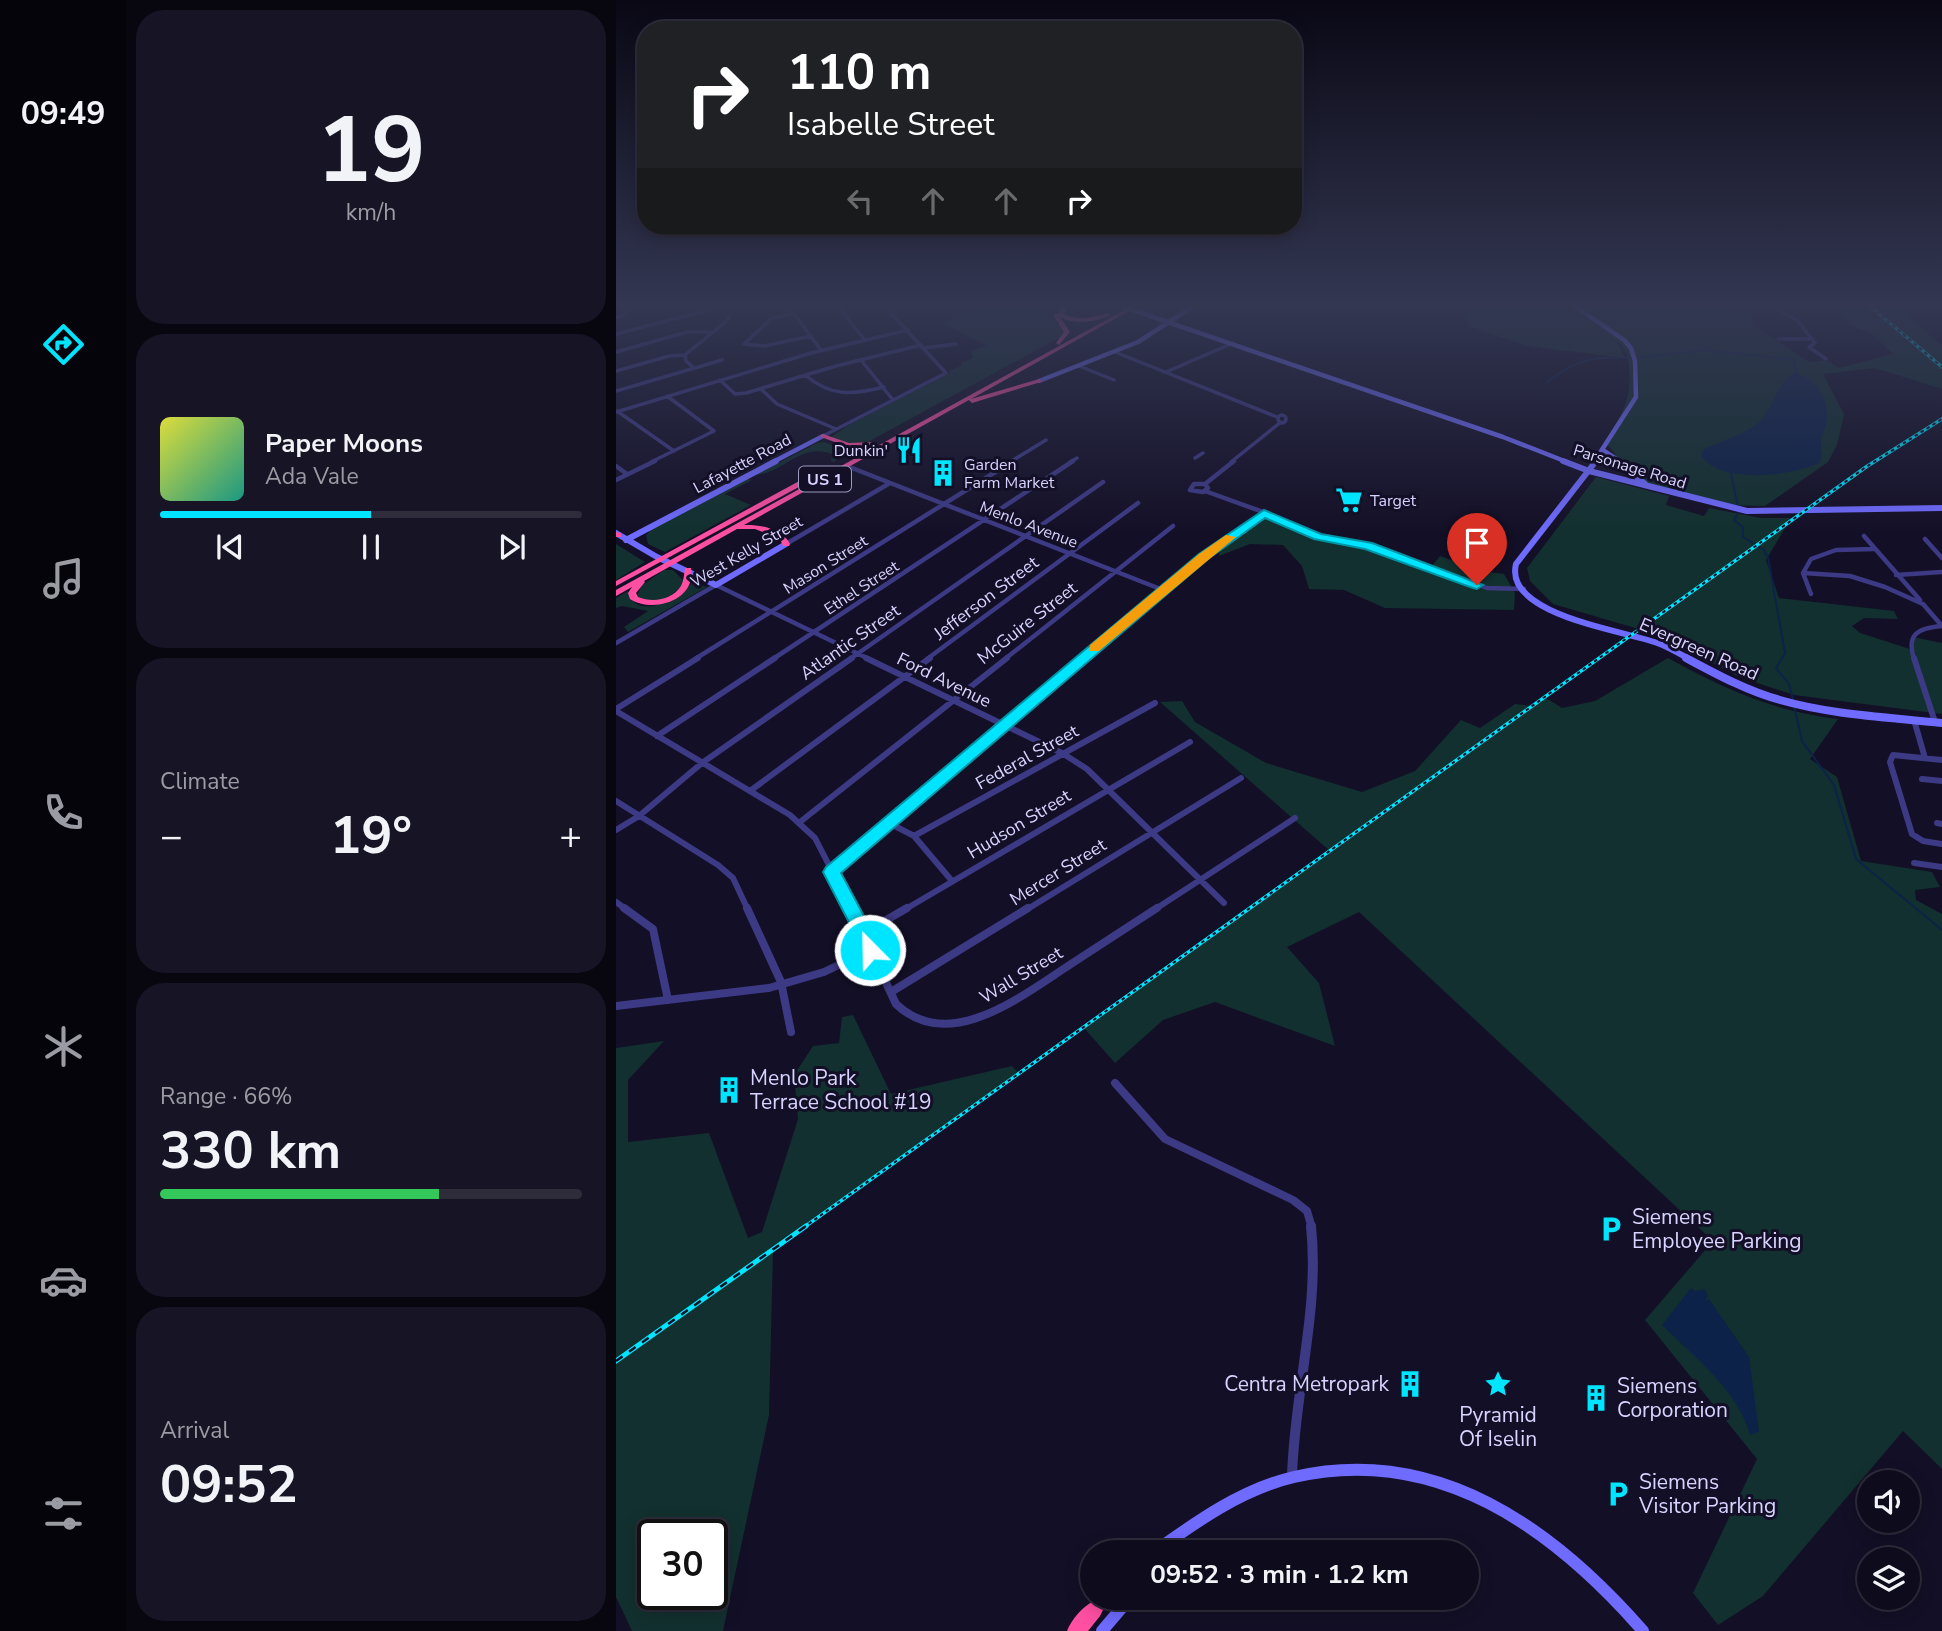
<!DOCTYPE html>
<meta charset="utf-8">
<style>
body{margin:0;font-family:"Nunito Sans",sans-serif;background:#171425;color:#f1f3f6;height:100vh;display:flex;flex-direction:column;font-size:26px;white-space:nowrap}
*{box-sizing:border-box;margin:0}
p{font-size:23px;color:#9b9ba3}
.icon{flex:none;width:38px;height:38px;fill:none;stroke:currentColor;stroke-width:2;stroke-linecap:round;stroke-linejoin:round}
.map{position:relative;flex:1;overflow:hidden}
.details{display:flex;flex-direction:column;gap:10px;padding:10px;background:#08060f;width:490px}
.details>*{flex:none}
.banner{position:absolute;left:21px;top:21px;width:665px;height:214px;border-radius:28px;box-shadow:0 4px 18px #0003,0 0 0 2px #2e2b3b;background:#202124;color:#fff;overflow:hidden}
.fabs{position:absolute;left:1241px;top:1470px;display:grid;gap:14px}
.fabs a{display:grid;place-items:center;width:63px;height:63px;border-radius:50%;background:#0e0b1c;box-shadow:0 4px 18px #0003,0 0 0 2px #2e2b3b;font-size:35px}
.speed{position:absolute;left:21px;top:1519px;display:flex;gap:14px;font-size:35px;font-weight:700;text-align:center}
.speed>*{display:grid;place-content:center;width:91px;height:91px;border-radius:50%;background:#0e0b1c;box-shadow:0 4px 18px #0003,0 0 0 2px #2e2b3b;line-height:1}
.speed .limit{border:4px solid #111;border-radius:10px;background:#fff;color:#111}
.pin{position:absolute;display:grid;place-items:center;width:60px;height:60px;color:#fff;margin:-72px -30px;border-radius:50% 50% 50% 0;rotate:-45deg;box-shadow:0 0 7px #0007}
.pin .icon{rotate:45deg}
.me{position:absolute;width:77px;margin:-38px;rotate:337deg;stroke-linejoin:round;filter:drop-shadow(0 0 5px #0008)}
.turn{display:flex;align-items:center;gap:24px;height:147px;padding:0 35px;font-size:32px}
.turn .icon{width:91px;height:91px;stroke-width:2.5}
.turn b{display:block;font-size:49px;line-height:60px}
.lanes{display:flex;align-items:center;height:66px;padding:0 35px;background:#0003;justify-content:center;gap:35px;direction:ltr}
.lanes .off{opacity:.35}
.big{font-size:52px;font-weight:700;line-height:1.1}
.details .tile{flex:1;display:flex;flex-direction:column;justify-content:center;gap:10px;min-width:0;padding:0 24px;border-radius:28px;background:#171425}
.details .dial{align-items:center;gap:0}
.dial b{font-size:91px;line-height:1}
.song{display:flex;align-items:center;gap:21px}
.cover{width:84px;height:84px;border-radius:10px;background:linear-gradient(135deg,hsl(60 70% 55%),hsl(170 70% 35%))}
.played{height:7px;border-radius:4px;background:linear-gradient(90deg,#00e5ff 50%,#2e2b3b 50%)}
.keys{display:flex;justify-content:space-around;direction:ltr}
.heat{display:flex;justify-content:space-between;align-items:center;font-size:38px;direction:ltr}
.charge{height:10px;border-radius:5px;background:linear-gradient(90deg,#34c759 66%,#2e2b3b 0)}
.trip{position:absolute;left:464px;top:1540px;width:399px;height:70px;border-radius:35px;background:#0e0b1c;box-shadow:0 4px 18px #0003,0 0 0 2px #2e2b3b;font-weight:700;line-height:70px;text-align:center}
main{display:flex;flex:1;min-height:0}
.dock{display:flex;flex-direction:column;width:126px;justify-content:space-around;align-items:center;background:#06040b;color:#9b9ba3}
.dock .icon{width:49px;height:49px}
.dock .on{color:#00e5ff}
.dock b{font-size:32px;color:#f1f3f6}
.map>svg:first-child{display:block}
</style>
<main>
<nav class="dock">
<b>09:49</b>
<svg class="icon on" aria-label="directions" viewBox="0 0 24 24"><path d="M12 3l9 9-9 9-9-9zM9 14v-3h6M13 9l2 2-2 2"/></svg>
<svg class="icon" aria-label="music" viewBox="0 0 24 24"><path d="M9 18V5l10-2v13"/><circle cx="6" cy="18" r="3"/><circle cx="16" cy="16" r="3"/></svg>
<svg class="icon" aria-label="phone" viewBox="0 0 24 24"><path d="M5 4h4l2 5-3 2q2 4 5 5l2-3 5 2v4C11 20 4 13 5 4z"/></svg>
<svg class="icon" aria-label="climate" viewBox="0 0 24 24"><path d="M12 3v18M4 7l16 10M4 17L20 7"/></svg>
<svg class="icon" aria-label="car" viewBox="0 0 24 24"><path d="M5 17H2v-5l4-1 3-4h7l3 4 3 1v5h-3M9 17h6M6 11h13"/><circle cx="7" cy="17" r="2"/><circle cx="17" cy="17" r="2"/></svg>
<svg class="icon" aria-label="filters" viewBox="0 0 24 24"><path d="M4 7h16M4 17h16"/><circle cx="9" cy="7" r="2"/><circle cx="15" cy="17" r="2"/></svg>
</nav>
<section class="details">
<div class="tile dial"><b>19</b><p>km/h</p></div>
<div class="tile">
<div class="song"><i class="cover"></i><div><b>Paper Moons</b><p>Ada Vale</p></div></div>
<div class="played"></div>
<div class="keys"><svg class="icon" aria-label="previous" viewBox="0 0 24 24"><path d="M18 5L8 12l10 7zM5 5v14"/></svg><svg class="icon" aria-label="pause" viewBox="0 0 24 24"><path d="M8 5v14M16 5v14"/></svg><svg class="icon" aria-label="next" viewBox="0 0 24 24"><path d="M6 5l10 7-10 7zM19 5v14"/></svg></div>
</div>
<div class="tile"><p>Climate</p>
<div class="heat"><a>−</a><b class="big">19°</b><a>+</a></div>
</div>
<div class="tile"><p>Range · 66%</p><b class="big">330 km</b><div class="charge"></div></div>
<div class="tile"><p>Arrival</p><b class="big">09:52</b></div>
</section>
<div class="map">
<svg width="1326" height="1631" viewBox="0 0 1326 1631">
<rect width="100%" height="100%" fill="#130f26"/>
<!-- green -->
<path fill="#12302f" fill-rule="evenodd" d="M366,307H439L436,309L437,319L448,330V335L250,443L234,444L215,437L233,425L334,373L333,371L345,366L346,362L357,358L355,351L371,346L327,323Z
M847,307H950L983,328L954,307H1114L1134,315L1140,323L1135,324L1193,362L1210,360L1223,368L1277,354L1257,335L1232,323L1219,307H1294L1292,318L1326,345V389L1259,368L1207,374L1228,414L1221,445L1212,462L1149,506L1107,505L1034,485L995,453L1000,455L989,442C1007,411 1016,401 1013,365C1012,355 1009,346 1001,341L1009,358L912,346L852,326Z
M208,442L227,449L228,452L218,462L215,461L216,454C184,442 167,474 139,475L201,443Z
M980,477L1053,496L1050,505L1088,516L1093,508L1145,518H1175L1150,560L1163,598L1278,611L1282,619L1248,618L1236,626L1244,633L1294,649L1297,637L1326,643V714L1178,695L1123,677L1043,635L937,604L914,581L911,568Z
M132,479L136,480L109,494L135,505L49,552L32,544L30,535L37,528Z
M650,517L704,538L751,545L815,567L824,556L865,571L888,574L899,593L898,610L769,608L728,590L693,589L686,566L667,545L634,544L603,556L604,551Z
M0,544L29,562L0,580Z
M48,570H57L69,582C58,596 37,610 21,596L25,586Z
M77,582L91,587L12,632L8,627L32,611L6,606L0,608V598L12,591C19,623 65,598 77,582Z
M1052,658C1111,690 1154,710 1222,719L1194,759L1221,777L1245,861L1316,872L1324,887L1299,890L1300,900L1326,914V1469L1287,1431L1147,1596L1102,1625L1077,1593L1141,1459L1029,1320L1097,1241L743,912L671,947L703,983L719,1046L599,1002L547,1020L499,1063L468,1028L715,852L544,702L566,701L579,722L650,763L746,792L799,771L845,720L864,728L899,704L918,706L930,698L946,708L979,701Z
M237,1015L275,1094L396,1066L403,1074L157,1251L153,1415L107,1631H16L0,1597V1048L48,1041L12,1080V1142L93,1133L132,1238L146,1232L182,1119L178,1075L197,1046L223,1043L226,1017ZM37,1535H96V1594H37Z"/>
<!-- water -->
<path fill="#0c2248" d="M1179,373C1200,378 1212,397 1211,419C1211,427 1205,434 1205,441C1204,450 1208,455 1203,463C1177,476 1102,485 1085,455L1087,450C1104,441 1129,435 1143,422C1158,408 1160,382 1179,373Z
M1075,1288L1079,1291L1089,1289L1092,1296L1089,1300L1093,1299L1133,1357L1143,1432L1134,1435C1122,1390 1078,1357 1046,1325Z"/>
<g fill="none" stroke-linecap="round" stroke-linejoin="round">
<!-- stream -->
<path stroke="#0c2248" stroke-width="2" d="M1021,358L1091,350L1178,360L1181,373
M930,383C960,359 977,356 1015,358
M1115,474L1122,507
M1122,513L1118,520L1127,527V537L1148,550L1152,558L1169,653L1160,668L1173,684L1177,700
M1178,706L1186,741L1218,785L1240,859L1326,930"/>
<!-- street-far4 -->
<path stroke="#3d3a85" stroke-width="3.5" d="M173,307L205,350
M222,307L249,340
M299,307H338
M1157,307L1181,320L1199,343L1193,347L1210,359
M178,313L156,318L128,344L148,346L195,336
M0,318L10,314L7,307
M0,334L104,307
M1162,339H1197
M308,348L340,344
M0,352L71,332H96
M499,352L661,417
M245,360L277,400
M463,366L498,380
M78,368L70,361L69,355L113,319L112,316
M0,371L53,356L69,355
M550,372L617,343
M189,375C215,397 236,395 268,387
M104,380L119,394L130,393L220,366L305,345
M145,389L161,404L220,429
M0,391L106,360
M1,411L58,451
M0,412L195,353L292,330
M662 419a4 4 0 1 1 8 0a4 4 0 1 1-8 0Z
M207,436L330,373L269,307
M579,458L587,453
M35,462L98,431L51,396
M394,462L430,440
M454,462L461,458
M615,462L665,422"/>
<!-- street-far3 -->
<path stroke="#3d3a85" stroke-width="4.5" d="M0,466L11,474
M231,466L547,590
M0,480L39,461
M578,484H589L592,488L587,492L574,490Z
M589,484L618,461
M589,491L661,517L702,537L752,545L871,588L908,589
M1248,536L1304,600
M1309,539L1326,558
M170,544L274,483
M1187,573L1234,576L1269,587L1307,604L1326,626
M1280,575L1326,572
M1195,594L1187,573L1195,559L1220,550L1258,549
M0,643L100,585L253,659
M79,659L397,461
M157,659L457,461
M234,659L487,482
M311,659L522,503
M389,659L557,526
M466,659L587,556L648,513
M1298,659C1290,634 1302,628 1326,626"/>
<!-- street-far2 -->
<path stroke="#3d3a85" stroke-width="6" d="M250,658L446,753L471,769L608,903
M1298,658L1319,722
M0,709L82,658
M0,711L174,815L199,838L236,910
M1298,720L1309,758
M41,736L159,658
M1326,760L1277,755L1274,762L1296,834L1307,841L1326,844
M1306,779L1326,781
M134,791L314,658
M0,801L102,865L117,878L132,910
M184,822L391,658
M273,823L298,836L336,881
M1321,823L1326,824
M0,830L23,816L86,763L236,658
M298,836L539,703
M1298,863L1326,867
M216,872L468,658
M0,902L11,910
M288,910L574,742
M410,910L625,778
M538,910L679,818"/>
<!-- street-far1 -->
<path stroke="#3d3a85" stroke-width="8" d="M8,908L37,929L52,1000
M131,908L165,982L175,1032
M235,908L280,1004C333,1055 407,995 455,964C483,946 512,927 541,908
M248,933L291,908
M275,992L412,908
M0,1006L153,988L208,972L254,950
M499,1083L549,1139L677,1200L691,1211L696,1228"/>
<!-- street -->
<path stroke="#3d3a85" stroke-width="10" d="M676,1477C678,1393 704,1310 695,1226"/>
<!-- secondary-far3 -->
<path stroke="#6f6bff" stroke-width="4.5" d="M508,307L887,437L951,462
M960,307L1008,340L1015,348L1019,361L1020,397L978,462
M423,381L522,342L576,307
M987,450L1005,462
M157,462L207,436"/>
<!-- secondary-far2 -->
<path stroke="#6f6bff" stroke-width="6" d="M947,461L973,471L1131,511L1326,508
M980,461L900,564C887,616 1013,631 1044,644C1054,648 1064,654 1073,659
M1003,461L1029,484
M0,533L41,557L100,585L170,544
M10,540L160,461"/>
<!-- secondary-far1 -->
<path stroke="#6f6bff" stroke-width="8" d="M1070,658C1100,674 1131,691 1164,700C1216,715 1272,717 1326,723"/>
<!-- secondary -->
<path stroke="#6f6bff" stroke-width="12" d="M538,1552C580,1522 626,1489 678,1477C821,1444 937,1528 1027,1631
M478,1610L488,1598
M486,1631L514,1598"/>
<!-- highway -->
<path fill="#ff4fa3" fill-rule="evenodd" d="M446,307H452L448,314C463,322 477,317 492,313L495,315C479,322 460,325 444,317L454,332L443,345L440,343L448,332L437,315L440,313L442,314Z
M514,307H520L355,399L423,379L426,381L425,382L356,403L353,400L128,525C143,524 167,529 174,544L173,546H167L164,539L139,529H121L28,581L29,582L20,593L22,597C37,603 56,600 65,586C68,580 68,574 69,568H75C81,600 37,614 14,599L12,593L16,587L0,596V590Z
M207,434L233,443L258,442L261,444L258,446L232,447L205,437L204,436Z
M187,479L194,481L0,586V581Z
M0,532L5,533V537H0Z
M478,1601L484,1604L487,1610L484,1616L472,1631H451C455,1620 467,1606 478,1601Z"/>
<defs>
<path id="rail-far1" d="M1255,307L1326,367
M187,1228L1250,467L1326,419"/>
<path id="rail" d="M0,1361L190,1226"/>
</defs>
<!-- rail-far1 casing -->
<use href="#rail-far1" stroke="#00e5ff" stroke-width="3.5"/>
<!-- rail casing -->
<use href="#rail" stroke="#00e5ff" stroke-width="5"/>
<!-- rail-far1 -->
<use href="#rail-far1" stroke="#130f26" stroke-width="2" stroke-dasharray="3.5" stroke-linecap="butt"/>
<!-- rail -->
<use href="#rail" stroke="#130f26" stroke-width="2.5" stroke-dasharray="8" stroke-linecap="butt"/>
</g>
<!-- sky -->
<linearGradient id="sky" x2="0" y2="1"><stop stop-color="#0a0815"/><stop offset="0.57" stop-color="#333752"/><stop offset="1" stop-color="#333752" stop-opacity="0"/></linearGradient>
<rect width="1326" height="535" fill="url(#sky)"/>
<!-- route -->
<path fill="#00e5ff" stroke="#0095a6" stroke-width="2" d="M648,510L705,534L756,543L867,585L861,589L857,588L749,549L698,539L649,518L592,559L225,873L257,933L263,950L260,956L254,958L247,956L239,934L207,872L210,867L583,554Z"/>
<!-- slow -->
<path fill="#f59e0b" d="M610,535L620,537L483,651H474V645L583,554Z"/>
<!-- icons -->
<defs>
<symbol id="restaurant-bare" viewBox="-9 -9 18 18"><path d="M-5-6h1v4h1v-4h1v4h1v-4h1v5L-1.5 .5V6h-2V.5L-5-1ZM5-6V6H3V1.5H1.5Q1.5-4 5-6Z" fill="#00e5ff" stroke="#130f26" stroke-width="2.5" paint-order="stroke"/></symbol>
<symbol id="building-bare" viewBox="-9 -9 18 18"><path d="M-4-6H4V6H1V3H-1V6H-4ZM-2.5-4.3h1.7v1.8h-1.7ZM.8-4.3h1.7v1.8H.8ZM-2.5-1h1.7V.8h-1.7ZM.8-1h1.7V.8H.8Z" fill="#00e5ff" stroke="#130f26" stroke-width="2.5" paint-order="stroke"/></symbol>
<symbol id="supermarket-bare" viewBox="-9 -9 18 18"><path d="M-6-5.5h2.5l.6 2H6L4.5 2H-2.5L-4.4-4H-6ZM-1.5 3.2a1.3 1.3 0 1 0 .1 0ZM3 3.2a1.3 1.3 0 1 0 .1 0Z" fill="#00e5ff" stroke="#130f26" stroke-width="2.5" paint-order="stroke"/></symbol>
<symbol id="parking-bare" viewBox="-9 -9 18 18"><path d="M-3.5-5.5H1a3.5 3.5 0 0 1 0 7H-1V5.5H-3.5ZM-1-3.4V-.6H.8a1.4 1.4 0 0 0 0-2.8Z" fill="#00e5ff" stroke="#130f26" stroke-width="2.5" paint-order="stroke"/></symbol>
<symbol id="sight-bare" viewBox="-9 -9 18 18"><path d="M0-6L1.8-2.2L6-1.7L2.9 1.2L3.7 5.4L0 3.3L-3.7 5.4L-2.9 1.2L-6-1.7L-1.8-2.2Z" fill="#00e5ff" stroke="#130f26" stroke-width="2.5" paint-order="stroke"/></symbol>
</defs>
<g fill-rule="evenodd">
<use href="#restaurant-bare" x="274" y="431" width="38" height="38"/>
<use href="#building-bare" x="308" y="454" width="38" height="38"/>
<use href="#supermarket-bare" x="714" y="481" width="38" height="38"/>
<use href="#building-bare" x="94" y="1071" width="38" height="38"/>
<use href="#parking-bare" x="976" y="1210" width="38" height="38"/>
<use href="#building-bare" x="775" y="1365" width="38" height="38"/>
<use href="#sight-bare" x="863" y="1365" width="38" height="38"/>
<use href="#building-bare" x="961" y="1379" width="38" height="38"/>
<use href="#parking-bare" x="983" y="1475" width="38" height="38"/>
</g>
<g text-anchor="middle" stroke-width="6" stroke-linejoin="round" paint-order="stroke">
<!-- far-poi labels -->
<g font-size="16" fill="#d9d4ff" stroke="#130f26" text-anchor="start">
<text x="272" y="456" text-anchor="end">Dunkin'</text>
<text x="348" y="470">Garden<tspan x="348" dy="18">Farm Market</tspan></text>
<text x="754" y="506">Target</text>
</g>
<!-- far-street labels -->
<g font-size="16" fill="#d9d4ff" stroke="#130f26">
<text transform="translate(126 463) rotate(-28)" y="6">Lafayette Road</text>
<text transform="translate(1014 466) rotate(17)" y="6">Parsonage Road</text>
<text transform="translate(413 524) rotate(21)" y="6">Menlo Avenue</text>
<text transform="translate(130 551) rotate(-30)" y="6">West Kelly Street</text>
<text transform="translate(209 564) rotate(-32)" y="6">Mason Street</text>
<text transform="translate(245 587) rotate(-33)" y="6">Ethel Street</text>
</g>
<!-- shield labels -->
<rect fill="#130f26" stroke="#9e99be" stroke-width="2" x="183" y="466.5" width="52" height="25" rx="5"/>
<g font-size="16" font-weight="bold" fill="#d9d4ff">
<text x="209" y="485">US 1</text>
</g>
<!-- street labels -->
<g font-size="18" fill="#d9d4ff" stroke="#130f26">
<text transform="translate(370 598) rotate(-37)" y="6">Jefferson Street</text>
<text transform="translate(411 623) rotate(-38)" y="6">McGuire Street</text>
<text transform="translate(234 642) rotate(-35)" y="6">Atlantic Street</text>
<text transform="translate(1083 649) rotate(24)" y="6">Evergreen Road</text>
<text transform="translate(328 680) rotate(26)" y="6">Ford Avenue</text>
<text transform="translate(411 757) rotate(-29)" y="6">Federal Street</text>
<text transform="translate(403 824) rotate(-31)" y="6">Hudson Street</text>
<text transform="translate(442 872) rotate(-32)" y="6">Mercer Street</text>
<text transform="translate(405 975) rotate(-31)" y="6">Wall Street</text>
</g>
<!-- near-poi labels -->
<g font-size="21" fill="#d9d4ff" stroke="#130f26" text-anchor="start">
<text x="134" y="1085">Menlo Park<tspan x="134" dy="24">Terrace School #19</tspan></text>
<text x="1016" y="1224">Siemens<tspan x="1016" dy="24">Employee Parking</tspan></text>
<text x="773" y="1391" text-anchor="end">Centra Metropark</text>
<text x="1001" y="1393">Siemens<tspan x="1001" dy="24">Corporation</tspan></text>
<text x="882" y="1422" text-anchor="middle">Pyramid<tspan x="882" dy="24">Of Iselin</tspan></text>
<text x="1023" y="1489">Siemens<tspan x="1023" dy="24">Visitor Parking</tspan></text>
</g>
</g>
</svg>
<div class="fabs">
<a><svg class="icon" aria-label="sound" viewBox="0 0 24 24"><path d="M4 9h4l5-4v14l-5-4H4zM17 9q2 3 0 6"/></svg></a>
<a><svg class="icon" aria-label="layers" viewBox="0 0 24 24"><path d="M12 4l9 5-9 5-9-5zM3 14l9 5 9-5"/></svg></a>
</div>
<div class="speed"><div class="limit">30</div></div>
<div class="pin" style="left:861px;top:585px;background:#d93025"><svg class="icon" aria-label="arrive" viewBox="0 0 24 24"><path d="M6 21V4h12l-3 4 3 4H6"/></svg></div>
<svg class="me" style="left:254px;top:950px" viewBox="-20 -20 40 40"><circle r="17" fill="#00e5ff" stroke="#fff" stroke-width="3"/><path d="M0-11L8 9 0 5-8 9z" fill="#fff"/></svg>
<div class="trip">09:52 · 3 min · 1.2 km</div>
<div class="banner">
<div class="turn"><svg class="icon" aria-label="right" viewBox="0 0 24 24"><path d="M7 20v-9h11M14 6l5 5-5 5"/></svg><div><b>110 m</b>Isabelle Street</div></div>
<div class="lanes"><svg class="icon off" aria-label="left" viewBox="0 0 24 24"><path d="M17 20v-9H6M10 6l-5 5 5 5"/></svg><svg class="icon off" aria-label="ahead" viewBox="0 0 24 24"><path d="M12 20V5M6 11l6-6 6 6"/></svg><svg class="icon off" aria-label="ahead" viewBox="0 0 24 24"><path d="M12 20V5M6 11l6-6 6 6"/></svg><svg class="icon" aria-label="right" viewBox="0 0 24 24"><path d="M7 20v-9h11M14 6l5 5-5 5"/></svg></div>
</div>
</div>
</main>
